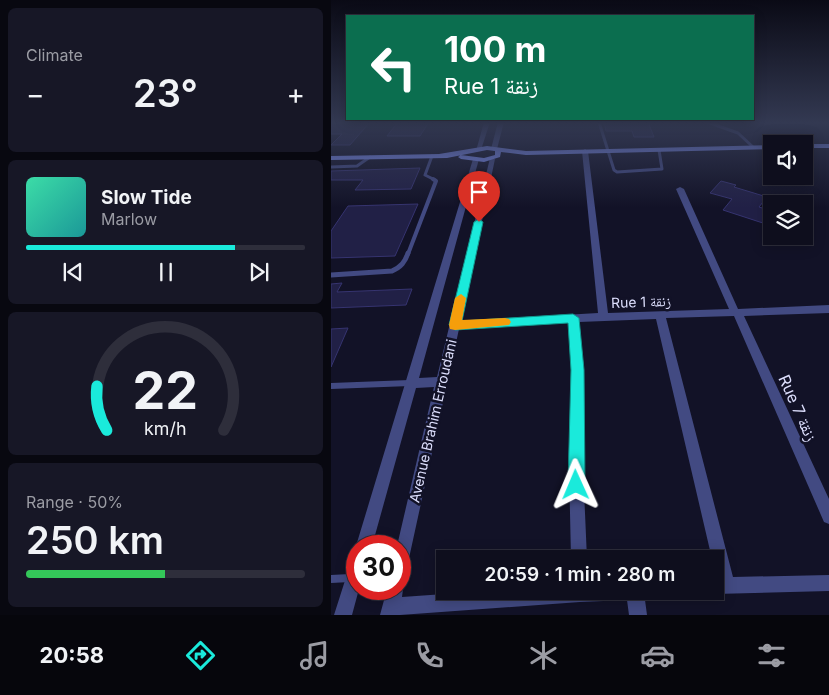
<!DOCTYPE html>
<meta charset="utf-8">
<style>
body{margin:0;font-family:Inter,"Noto Naskh Arabic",sans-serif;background:#171726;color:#f1f3f6;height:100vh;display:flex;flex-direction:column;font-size:19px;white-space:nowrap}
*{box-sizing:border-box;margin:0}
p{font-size:16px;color:#9b9ca4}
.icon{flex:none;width:28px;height:28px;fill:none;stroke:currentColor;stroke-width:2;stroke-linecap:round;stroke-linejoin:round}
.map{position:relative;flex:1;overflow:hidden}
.drawer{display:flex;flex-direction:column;gap:8px;padding:8px;background:#080810;width:331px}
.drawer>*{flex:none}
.guide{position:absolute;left:15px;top:15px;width:408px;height:105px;border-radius:0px;box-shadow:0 2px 12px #0003,0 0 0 1px #2e2e3b;background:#0b6e4f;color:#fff;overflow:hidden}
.tools{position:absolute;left:432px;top:135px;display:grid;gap:10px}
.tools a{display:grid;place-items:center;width:50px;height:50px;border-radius:0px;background:#0e0e1d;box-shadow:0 2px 12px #0003,0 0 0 1px #2e2e3b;font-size:25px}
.speed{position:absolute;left:15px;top:535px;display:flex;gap:10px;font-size:25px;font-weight:700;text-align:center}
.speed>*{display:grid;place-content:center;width:65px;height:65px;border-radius:50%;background:#0e0e1d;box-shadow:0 2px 12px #0003,0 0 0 1px #2e2e3b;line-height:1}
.speed .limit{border:8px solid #d22;background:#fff;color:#111}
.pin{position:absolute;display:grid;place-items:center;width:42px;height:42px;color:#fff;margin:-51px -21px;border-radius:50% 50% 50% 0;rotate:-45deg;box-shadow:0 0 5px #0007}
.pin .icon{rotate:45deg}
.me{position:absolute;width:55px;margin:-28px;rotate:359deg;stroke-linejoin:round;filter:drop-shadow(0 0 4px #0008)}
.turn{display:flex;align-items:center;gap:18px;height:105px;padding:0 15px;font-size:22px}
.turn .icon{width:65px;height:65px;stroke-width:2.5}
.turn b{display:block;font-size:35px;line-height:42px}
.big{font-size:38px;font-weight:600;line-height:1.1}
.drawer .widget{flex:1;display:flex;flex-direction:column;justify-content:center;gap:8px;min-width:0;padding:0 18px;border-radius:8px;background:#171726}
.drawer .dial{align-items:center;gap:0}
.dial svg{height:130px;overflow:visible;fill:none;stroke:#2e2e3b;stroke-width:7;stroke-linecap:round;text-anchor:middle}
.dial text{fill:#f1f3f6;stroke:none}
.song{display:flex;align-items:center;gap:15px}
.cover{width:60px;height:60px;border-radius:8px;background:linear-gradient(135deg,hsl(160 70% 55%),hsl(180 70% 35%))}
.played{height:5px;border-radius:2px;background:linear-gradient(90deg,#1aeadb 75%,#2e2e3b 75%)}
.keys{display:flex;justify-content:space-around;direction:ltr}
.heat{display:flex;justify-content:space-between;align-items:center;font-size:28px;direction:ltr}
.charge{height:8px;border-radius:4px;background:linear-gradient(90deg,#34c759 50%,#2e2e3b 0)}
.trip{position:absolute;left:105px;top:550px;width:288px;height:50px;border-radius:0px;background:#0e0e1d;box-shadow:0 2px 12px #0003,0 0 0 1px #2e2e3b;font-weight:600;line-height:50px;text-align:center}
.tabs{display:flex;height:80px;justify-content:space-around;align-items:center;background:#06060c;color:#9b9ca4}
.tabs .icon{width:35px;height:35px}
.tabs .on{color:#1aeadb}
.tabs b{font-size:22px;color:#f1f3f6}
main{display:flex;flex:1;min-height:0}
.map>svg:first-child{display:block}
</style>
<main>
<section class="drawer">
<div class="widget"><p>Climate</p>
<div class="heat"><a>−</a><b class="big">23°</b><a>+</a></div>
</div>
<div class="widget">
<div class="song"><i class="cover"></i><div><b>Slow Tide</b><p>Marlow</p></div></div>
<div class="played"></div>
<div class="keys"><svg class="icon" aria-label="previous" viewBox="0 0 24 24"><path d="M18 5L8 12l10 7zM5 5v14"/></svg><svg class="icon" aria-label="pause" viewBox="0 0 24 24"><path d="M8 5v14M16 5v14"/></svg><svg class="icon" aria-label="next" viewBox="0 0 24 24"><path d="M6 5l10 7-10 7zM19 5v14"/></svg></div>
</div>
<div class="widget dial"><svg viewBox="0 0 100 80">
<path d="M14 69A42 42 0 1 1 86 69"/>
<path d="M14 69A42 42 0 0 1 8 42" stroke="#1aeadb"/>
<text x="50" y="56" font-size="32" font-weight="700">22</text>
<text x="50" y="72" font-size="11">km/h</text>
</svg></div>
<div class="widget"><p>Range · 50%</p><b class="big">250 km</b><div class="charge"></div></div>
</section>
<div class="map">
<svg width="498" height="615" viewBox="0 0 498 615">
<rect width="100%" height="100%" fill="#121227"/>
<!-- building -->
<path fill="#212046" stroke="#363470" d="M2,122H39L19,145H0L11,134H0V124Z
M67,122H98L89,136H56Z
M273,122H317L323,137H303L301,131H275Z
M89,168L80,189L24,190L32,180H0V171Z
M390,181L405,185L403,187L436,197L428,207L441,211V226L392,210L401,199L379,193Z
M87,204L64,256L0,258V231L17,206Z
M11,283L6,292L81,289L75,305L0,308V284Z
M17,328L0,367V329Z"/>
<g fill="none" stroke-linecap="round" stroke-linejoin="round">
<!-- service-far4 -->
<path stroke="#424a82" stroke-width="3" d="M268,122L283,170L286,172L331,169L328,150
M376,122L407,133L422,147
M101,156L94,175L104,180
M0,167L26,166L39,157"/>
<!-- service-far3 -->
<path stroke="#424a82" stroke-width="4" d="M77,254L105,181L102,179"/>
<!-- service-far2 -->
<path stroke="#424a82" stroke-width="5" d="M0,275L61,271C70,267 74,262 77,253"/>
<!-- service-far1 -->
<path stroke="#424a82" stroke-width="6" d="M0,386L79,383"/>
<!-- service -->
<path stroke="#424a82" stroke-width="8" d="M0,579L19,578"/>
<!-- minor -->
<path fill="#424a82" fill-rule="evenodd" d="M153,122H159L150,150L145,151Z
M167,122H173L166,149L163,151L160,149Z
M254,149L257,151L277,313L398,309L345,189L349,187L353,189L407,309L498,305V313L413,316L498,499V524L493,522L403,316L335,318L402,577L498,575V591L384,594L378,592L384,591V578L386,577L384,559H381L325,319L248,322L253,370L252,467L256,559H240L238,467L241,370L238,322L128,329L75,572L69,574V546H66L103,387L85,388L41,546H26V549L25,546L142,159L145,157L148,159L88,378L106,377L159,158L164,159L130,321L267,313L251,151Z
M26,560V589H28L21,615H3L18,568L20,562Z
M69,582L72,589L71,597L156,591H322L320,597L314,600L316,615H298L296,600L249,602L69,615H49L56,589H69Z"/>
<!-- secondary -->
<path fill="#7c8df3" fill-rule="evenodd" d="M474,144H498V148H474Z
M441,145V149L195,155L170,152L169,157L153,162L130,159L127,157L130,155L153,158L164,155V151L156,150L116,158L0,160V156L108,154L156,146L195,151Z"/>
</g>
<!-- sky -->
<linearGradient id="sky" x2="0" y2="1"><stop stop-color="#0a0a15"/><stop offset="0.59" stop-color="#333952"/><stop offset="1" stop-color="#333952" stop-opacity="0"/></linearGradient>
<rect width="498" height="208" fill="url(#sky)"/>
<!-- route -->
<path fill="#1aeadb" stroke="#11988e" d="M148,219L152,222L131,321L242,314L248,318L253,370L254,485L251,491L245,493L240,491L237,485L240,370L237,323L124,330L118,325L143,222Z"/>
<!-- slow -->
<path fill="#f59e0b" d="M130,294L135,298L131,320L174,318L178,319L180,322L178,325L124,330L119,329L118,325L124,298Z"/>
<g text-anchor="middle" stroke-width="5" stroke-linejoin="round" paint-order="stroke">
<!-- street labels -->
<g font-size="14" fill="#dcdefc" stroke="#121227">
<text transform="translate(310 302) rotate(-2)" y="5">Rue 1 زنقة</text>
<text transform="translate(102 421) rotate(-77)" y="5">Avenue Brahim Erroudani</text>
</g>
<!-- near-street labels -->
<g font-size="16" fill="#dcdefc" stroke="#121227">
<text transform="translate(467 408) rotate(66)" y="6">Rue 7 زنقة</text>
</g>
</g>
</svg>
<div class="tools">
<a><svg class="icon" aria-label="sound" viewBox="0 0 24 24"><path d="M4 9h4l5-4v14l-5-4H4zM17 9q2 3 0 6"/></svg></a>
<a><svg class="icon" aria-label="layers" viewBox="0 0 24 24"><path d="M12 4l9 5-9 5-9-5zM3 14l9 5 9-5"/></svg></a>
</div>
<div class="speed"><div class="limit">30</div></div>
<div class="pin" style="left:148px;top:222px;background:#d93025"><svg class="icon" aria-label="arrive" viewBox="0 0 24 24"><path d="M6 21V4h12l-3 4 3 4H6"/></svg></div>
<svg class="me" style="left:245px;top:485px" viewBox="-20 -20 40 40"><path d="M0-17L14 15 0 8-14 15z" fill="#1aeadb" stroke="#fff" stroke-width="4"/></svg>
<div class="trip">20:59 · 1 min · 280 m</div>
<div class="guide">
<div class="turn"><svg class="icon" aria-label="left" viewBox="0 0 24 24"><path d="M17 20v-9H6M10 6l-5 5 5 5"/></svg><div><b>100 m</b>Rue 1 زنقة</div></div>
</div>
</div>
</main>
<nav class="tabs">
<b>20:58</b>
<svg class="icon on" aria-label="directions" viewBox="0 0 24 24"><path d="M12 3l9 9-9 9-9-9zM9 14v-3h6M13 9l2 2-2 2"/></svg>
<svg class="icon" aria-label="music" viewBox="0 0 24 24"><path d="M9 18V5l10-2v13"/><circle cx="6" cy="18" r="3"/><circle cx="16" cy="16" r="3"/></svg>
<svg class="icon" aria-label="phone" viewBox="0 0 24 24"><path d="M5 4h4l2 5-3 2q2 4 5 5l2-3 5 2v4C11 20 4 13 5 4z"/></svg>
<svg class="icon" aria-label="climate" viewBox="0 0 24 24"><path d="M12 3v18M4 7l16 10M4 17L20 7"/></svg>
<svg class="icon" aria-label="car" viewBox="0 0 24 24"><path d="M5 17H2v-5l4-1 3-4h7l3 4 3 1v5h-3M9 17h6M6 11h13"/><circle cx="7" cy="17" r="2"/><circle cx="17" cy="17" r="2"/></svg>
<svg class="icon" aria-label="filters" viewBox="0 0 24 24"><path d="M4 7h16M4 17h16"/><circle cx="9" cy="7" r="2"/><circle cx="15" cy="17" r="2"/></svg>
</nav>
